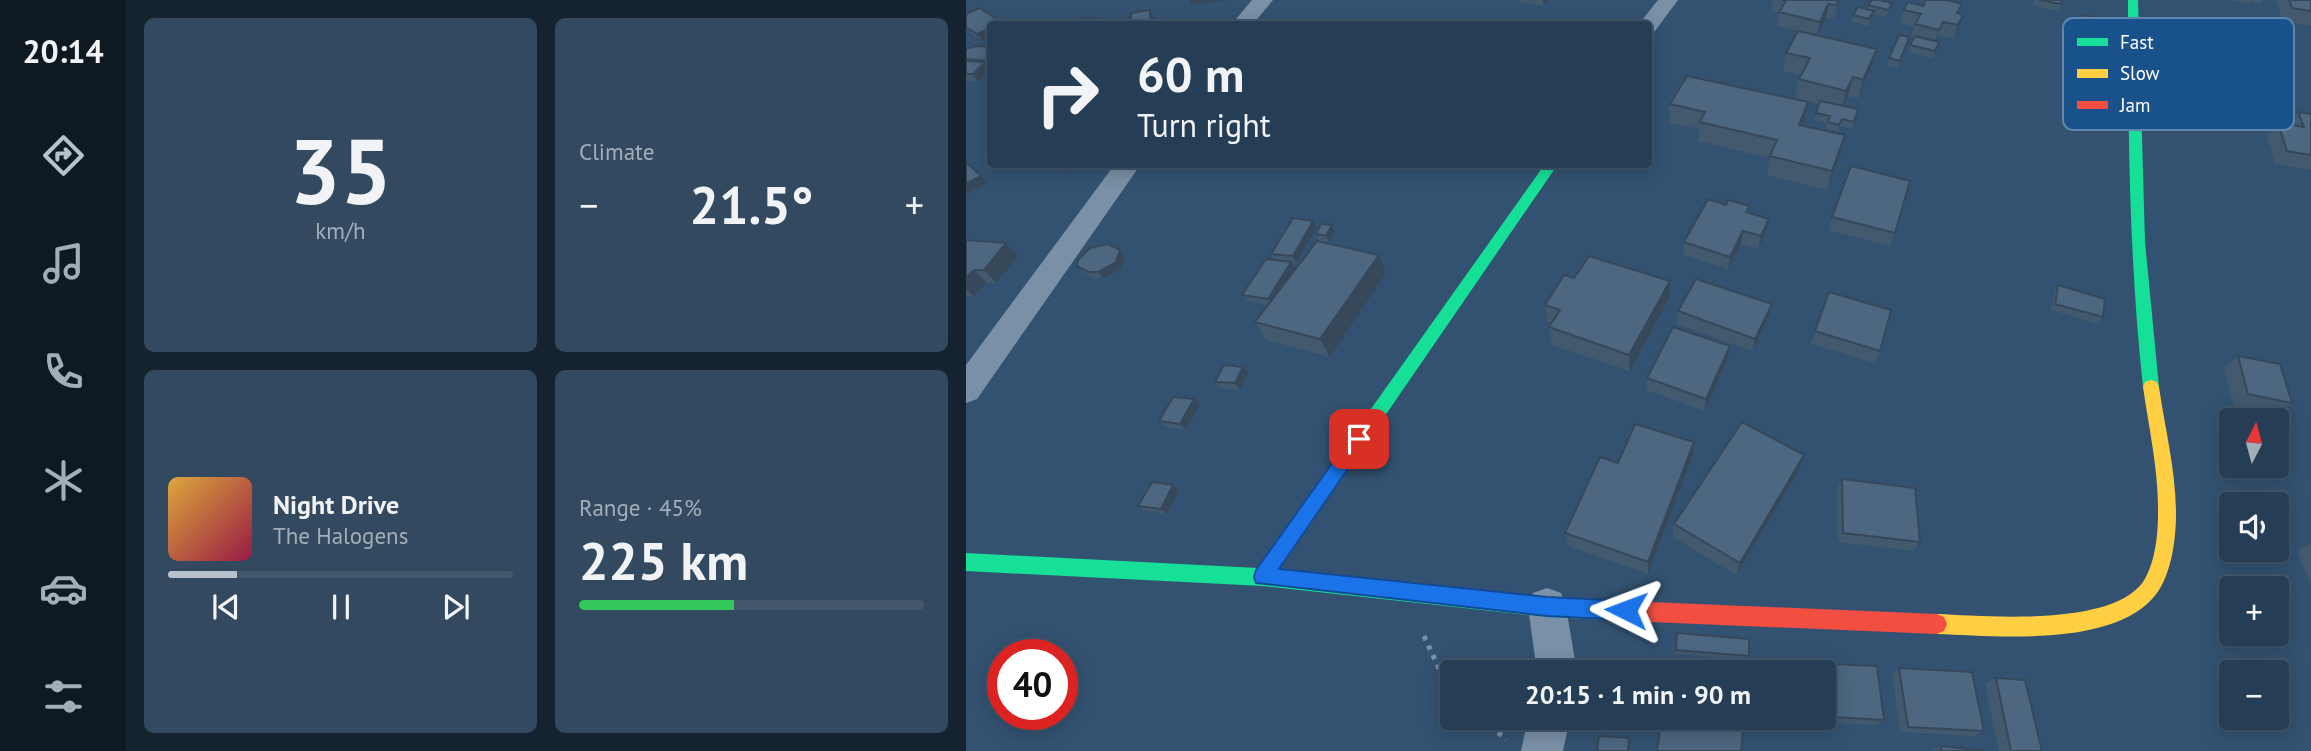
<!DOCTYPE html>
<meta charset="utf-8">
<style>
body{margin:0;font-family:"PT Sans",sans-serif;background:#32495f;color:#f1f3f6;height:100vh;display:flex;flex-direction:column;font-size:26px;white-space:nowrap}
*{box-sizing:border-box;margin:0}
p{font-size:23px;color:#a4aeb9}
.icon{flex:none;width:38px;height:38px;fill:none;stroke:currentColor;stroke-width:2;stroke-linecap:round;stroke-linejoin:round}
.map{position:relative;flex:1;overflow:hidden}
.panel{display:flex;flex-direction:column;gap:18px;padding:18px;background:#15222f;width:840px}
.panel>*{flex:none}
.banner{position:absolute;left:21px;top:21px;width:665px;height:147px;border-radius:7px;box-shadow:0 4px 18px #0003,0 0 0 2px #42576c;background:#263e55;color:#f1f3f6;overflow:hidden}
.needle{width:46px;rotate:6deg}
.tools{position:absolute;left:1253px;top:408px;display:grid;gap:14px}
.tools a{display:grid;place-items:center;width:70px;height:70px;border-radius:7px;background:#263e55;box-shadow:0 4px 18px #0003,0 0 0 2px #42576c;font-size:35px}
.speed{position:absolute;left:21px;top:639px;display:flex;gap:14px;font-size:35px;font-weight:700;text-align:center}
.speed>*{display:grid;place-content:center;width:91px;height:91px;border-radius:50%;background:#263e55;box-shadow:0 4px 18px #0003,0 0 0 2px #42576c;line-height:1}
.speed .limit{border:10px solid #d22;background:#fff;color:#111}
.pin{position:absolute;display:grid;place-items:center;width:60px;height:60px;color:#fff;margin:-30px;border-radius:14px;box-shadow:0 4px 10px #0006}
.me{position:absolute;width:77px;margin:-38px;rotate:273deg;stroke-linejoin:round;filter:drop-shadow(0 0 5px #0008)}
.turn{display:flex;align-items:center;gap:24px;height:147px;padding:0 35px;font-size:32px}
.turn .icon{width:91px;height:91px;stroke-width:2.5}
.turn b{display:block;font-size:49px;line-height:60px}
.big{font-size:52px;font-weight:700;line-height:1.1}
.panel .widget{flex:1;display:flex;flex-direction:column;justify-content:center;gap:10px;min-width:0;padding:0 24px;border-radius:10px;background:#32495f}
.panel .dial{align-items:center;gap:0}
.dial b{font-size:91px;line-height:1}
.song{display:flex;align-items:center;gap:21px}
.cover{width:84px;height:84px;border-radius:10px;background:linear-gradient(135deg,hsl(40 70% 55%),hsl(340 70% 35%))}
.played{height:7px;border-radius:4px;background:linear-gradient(90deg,#b8c2cd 20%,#42576c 20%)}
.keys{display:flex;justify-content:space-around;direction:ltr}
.heat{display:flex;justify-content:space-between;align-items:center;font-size:38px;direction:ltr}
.charge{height:10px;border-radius:5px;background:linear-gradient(90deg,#34c759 45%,#42576c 0)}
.panel .tiles{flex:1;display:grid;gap:18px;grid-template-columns:repeat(2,1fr)}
.trip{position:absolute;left:474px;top:660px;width:396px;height:70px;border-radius:7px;background:#263e55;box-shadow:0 4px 18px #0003,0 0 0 2px #42576c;font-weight:700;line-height:70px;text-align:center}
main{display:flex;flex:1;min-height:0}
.tabs{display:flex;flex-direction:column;width:126px;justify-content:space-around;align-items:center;background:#0f1922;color:#a4aeb9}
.tabs .icon{width:49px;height:49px}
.tabs .selected{color:#b8c2cd}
.tabs b{font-size:32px;color:#f1f3f6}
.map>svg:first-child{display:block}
</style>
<main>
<nav class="tabs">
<b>20:14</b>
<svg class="icon selected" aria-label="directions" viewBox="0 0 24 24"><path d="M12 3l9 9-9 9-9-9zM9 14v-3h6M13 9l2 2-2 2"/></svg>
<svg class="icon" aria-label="music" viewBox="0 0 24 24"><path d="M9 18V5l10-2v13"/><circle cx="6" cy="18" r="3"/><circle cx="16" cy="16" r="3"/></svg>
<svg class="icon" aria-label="phone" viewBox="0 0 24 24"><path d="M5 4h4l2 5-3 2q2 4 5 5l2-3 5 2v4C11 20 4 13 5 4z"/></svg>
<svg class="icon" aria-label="climate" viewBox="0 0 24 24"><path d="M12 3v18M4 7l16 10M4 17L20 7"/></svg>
<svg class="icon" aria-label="car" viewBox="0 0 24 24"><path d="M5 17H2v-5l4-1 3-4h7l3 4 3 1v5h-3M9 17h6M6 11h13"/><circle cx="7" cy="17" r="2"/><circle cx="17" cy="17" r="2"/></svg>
<svg class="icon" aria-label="filters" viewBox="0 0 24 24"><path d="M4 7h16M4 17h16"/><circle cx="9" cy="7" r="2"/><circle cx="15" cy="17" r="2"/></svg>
</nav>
<section class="panel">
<div class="tiles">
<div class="widget dial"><b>35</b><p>km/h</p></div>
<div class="widget"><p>Climate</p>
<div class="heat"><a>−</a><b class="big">21.5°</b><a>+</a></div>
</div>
<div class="widget">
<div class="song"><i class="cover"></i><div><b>Night Drive</b><p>The Halogens</p></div></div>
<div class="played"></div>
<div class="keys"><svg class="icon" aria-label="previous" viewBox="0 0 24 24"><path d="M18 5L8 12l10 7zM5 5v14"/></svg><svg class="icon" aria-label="pause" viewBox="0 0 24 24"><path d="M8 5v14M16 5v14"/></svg><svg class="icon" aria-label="next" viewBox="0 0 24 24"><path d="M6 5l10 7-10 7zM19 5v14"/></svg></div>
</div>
<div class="widget"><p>Range · 45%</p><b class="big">225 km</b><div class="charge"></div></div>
</div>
</section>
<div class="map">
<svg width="1345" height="751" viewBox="0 0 1345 751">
<rect width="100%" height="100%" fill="#335271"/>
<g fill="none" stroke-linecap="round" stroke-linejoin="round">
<!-- path -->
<path stroke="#7a90a6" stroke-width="5" stroke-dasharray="4.5 6" stroke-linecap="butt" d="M458,636L476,675L486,686
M517,718L540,740"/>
<!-- street -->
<path fill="#7a90a6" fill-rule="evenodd" d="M286,0H307L287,24H266Z
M692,0H712L689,31L682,33V24H673Z
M149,164H175L11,399L0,403V365Z
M581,588L595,593L600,607L611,672H571L562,607L567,593Z
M562,718H604L597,751H555Z"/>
<!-- fast -->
<path fill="#16e098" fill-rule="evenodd" d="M1162,0H1172L1179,242L1193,387L1191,392H1179L1177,387C1163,258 1162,129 1162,0Z
M579,164H592L313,570L581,597L684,602L691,605L694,612L691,619L684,622L581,617L297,586L0,571V553L292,568Z"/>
<!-- slow -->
<path fill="#ffcf43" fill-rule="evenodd" d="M1185,380L1191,382L1193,387C1199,429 1210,471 1210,514C1210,540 1205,580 1186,599C1142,647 1030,636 971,634L964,631L961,624L964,617L971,614C1020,616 1145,627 1177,582C1189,564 1192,535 1192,515C1193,472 1183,429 1177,387L1179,382Z"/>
<!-- jam -->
<path fill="#f24e42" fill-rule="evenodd" d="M684,602L971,614L978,617L981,624L978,631L971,634L684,622L677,619L674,612L677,605Z"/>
</g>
<!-- wall -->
<path fill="#42596e" d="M548,0H582L577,6Z
M807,0H873L868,18H860L851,35L811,26L813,13L805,11Z
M1068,0H1096L1092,11L1067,6Z
M1260,0H1297L1295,3L1284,1L1283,4Z
M1310,0H1345V26L1317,21Z
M902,5L924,10L920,17L907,14L902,26L886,22L887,15L901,9Z
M938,10L992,14L993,28L987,39L972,35L969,41L973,42L966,58L942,52L948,38L945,37L948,27L934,23Z
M0,14L36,23L37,24H24L23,38L16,41L0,30Z
M1116,15L1143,33L1139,40L1112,35L1113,22Z
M131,18L136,24H116L115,22Z
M943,37L932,68L921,65L923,58Z
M24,47V69L12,81H0V49Z
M911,49L905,67L892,98L882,96L877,106L892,109L886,129L874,126L872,132L860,129L861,123L848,120L853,104L829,98L833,79L835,76L817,71L820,53Z
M842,102L837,125L874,154L861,190L801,175L804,158L732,141L733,129L704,123V104Z
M1332,112L1345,114V170L1309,164L1301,136L1312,123L1322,124Z
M783,213L803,219L800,232L792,249L775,244L762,269L717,255L718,242Z
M866,217L929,233L924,246L863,230Z
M347,221L351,227L330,263H325L329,269L413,255L420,273L364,357L300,340L289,322L302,305L281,301L276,295L309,260L305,254Z
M369,232L363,243L353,241L350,234Z
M0,240L40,243L52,256L31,283H21L8,296H0Z
M159,257L155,269L137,278L128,279L117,272L111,266Z
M608,278L703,298L664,371L586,345L583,327L586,324L581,322L579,305Z
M1092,285L1137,317L1132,324L1085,310L1088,292Z
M863,292L914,351L909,363L845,344Z
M712,311L803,317L786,351L711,324Z
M1272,356L1326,403L1311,414L1268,406L1258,368Z
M762,358L739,411L680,390L681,378Z
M277,367L282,373L274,390L254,388L249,382Z
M228,399L234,405L220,430L199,427L193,421Z
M838,455L833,470L770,575L707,537L708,524Z
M726,458L682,574L602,546L599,533L652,463Z
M876,479L954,542L947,551L872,542L871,490Z
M207,485L213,490L201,514L179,511L172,506Z
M1345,543V585L1331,551Z
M710,637L783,656L781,660L709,654Z
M863,664L918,720L911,725L862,723L857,671Z
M933,668L1018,731L1007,736L934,732L926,675Z
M1030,678L1076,751H1033L1019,684Z
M817,718H840L838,719H817Z
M975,746L1019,751H965Z"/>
<!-- shaded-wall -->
<path fill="#36485a" d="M224,0H262L226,5Z
M577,0H582L577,6Z
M862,4L860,18L851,35L854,22Z
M184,10L188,17V24H174Z
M997,15L993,28L987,39L992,25Z
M131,18L136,24H131L129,21Z
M977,22L972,35L968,43L973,30Z
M24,28V37L16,41L11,34Z
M911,49L905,67L892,98L897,80Z
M19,62L24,69L12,81L7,74Z
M887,77L882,96L876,109L880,91Z
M842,102L838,121L829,144L833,125Z
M879,135L874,154L861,190L866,171Z
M92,164H111L98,172Z
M15,176L22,183L0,194V184Z
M803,219L800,232L792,249L795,236Z
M347,221L351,227L330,263L327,256Z
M366,225L369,232L363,243L360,236Z
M777,231L775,244L762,269L764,257Z
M40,243L52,256L31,283L18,270Z
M154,250L159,257L155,269L137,278L132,272Z
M413,255L420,273L364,357L354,339Z
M325,262L329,269L306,305L302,299Z
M8,270L21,283L8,296L0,289V277Z
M704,281L703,298L664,371L663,355Z
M806,304L803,317L786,351L789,339Z
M764,346L762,358L739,411L740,399Z
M277,367L282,373L274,390L269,383Z
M228,399L234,405L220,430L214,424Z
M728,442L726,458L682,574V562Z
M838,455L833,470L770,575L774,563Z
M207,485L213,490L201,514L195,509Z"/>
<!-- building -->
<path fill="#4d6780" stroke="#36485a" stroke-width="2" d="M816,0H872L871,5L862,4L854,22L813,12L820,1Z
M906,0H914L926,3L922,10L902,5Z
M960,0H980L996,4L991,13L997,15L992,25L977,22L973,30L949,24L955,14L938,10L942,2L957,6Z
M1073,0H1096L1095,4Z
M1323,0H1345V11L1326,8Z
M892,7L908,11L903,19L887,15Z
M14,8L36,23L32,24H24V28L11,34L0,27V14Z
M184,10V23L174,24H155V21L165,19V13Z
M1116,15L1143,19V33L1116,28Z
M117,18H131L129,21L115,22Z
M61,20L79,22L76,24H57Z
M210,21L211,24H194Z
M832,31L911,49L897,80L887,77L880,91L833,79L844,58L820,53Z
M933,35L943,37L934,61L923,58Z
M949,36L973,42L969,51L944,45Z
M10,46L24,47V61L0,59V49Z
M0,61L19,62L7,74H0Z
M721,76L842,102L833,125L879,135L866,171L804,156L811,140L734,122L739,112L704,104Z
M854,101L892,109L888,122L876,119L873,125L862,122L864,116L850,113Z
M1332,112L1345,114V155L1321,151L1312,123L1338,127Z
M0,162L15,176L0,184Z
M885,166L944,181L929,233L866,217Z
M742,199L760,205L762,200L784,206L780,212L803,219L795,236L777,231L764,257L718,242Z
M327,218L347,221L327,256L305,254Z
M355,224L366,225L360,236L350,234Z
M0,240L40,243L18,270H8L0,277Z
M351,241L413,255L354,339L289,322Z
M142,244L154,250L150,262L132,272H122L111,266L112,260L124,248Z
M623,256L704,281L663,355L583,327L594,310L579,305L598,275L608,278Z
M300,259L325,262L302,299L276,295Z
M730,279L806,304L789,339L712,311Z
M1092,285L1139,299L1137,317L1089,304Z
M863,292L925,310L914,351L849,331Z
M707,327L764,346L740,399L681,378Z
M1272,356L1314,364L1326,403L1282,394Z
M258,365L277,367L269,383L249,382Z
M207,397L228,399L214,424L193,421Z
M776,422L838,455L774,563L708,524Z
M669,424L728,442L682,562L599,533L634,457L652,463Z
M876,479L949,488L954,542L877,533Z
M186,482L207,485L195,509L172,506Z
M711,633L783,639V656L710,650Z
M704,660L768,672H702Z
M863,664L911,666L918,720L868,717Z
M933,668L1006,672L1018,731L942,727Z
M1030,678L1059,680L1076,751H1045Z
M696,718H778L775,751H691Z
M633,736L663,738L662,751H631Z
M975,746L1019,751H975Z"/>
<!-- route -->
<path fill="#1a73e8" stroke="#114b97" stroke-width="2" d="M393,432L399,434L402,439L399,444L313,569L581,597L660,601L667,604L669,610L667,617L660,620L581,616L290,583L288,577L290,570L387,434Z"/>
<!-- legend -->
<rect x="1097" y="18" width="231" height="112" rx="10" fill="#19528b" stroke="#5e86ae" stroke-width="2"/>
<rect x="1111" y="38" width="31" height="8" fill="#16e098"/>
<rect x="1111" y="69" width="31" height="9" fill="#ffcf43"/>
<rect x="1111" y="101" width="31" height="8" fill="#f24e42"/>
<g font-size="19" fill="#fff">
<text x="1154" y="49">Fast</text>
<text x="1154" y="80">Slow</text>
<text x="1154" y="112">Jam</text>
</g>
</svg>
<div class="tools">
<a><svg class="needle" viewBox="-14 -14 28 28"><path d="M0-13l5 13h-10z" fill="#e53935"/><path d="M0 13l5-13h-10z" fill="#a4aeb9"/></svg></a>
<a><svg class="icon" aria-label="sound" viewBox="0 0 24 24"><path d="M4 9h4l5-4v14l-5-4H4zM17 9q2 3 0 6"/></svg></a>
<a>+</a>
<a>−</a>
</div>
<div class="speed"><div class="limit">40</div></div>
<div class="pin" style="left:393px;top:439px;background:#d93025"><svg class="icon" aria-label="arrive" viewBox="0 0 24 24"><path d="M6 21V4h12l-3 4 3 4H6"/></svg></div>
<svg class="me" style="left:660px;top:610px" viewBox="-20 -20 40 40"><path d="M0-17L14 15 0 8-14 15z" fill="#1a73e8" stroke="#fff" stroke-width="4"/></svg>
<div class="trip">20:15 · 1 min · 90 m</div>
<div class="banner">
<div class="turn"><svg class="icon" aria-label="right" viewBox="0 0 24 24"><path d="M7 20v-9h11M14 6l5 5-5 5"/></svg><div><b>60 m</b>Turn right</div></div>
</div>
</div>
</main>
